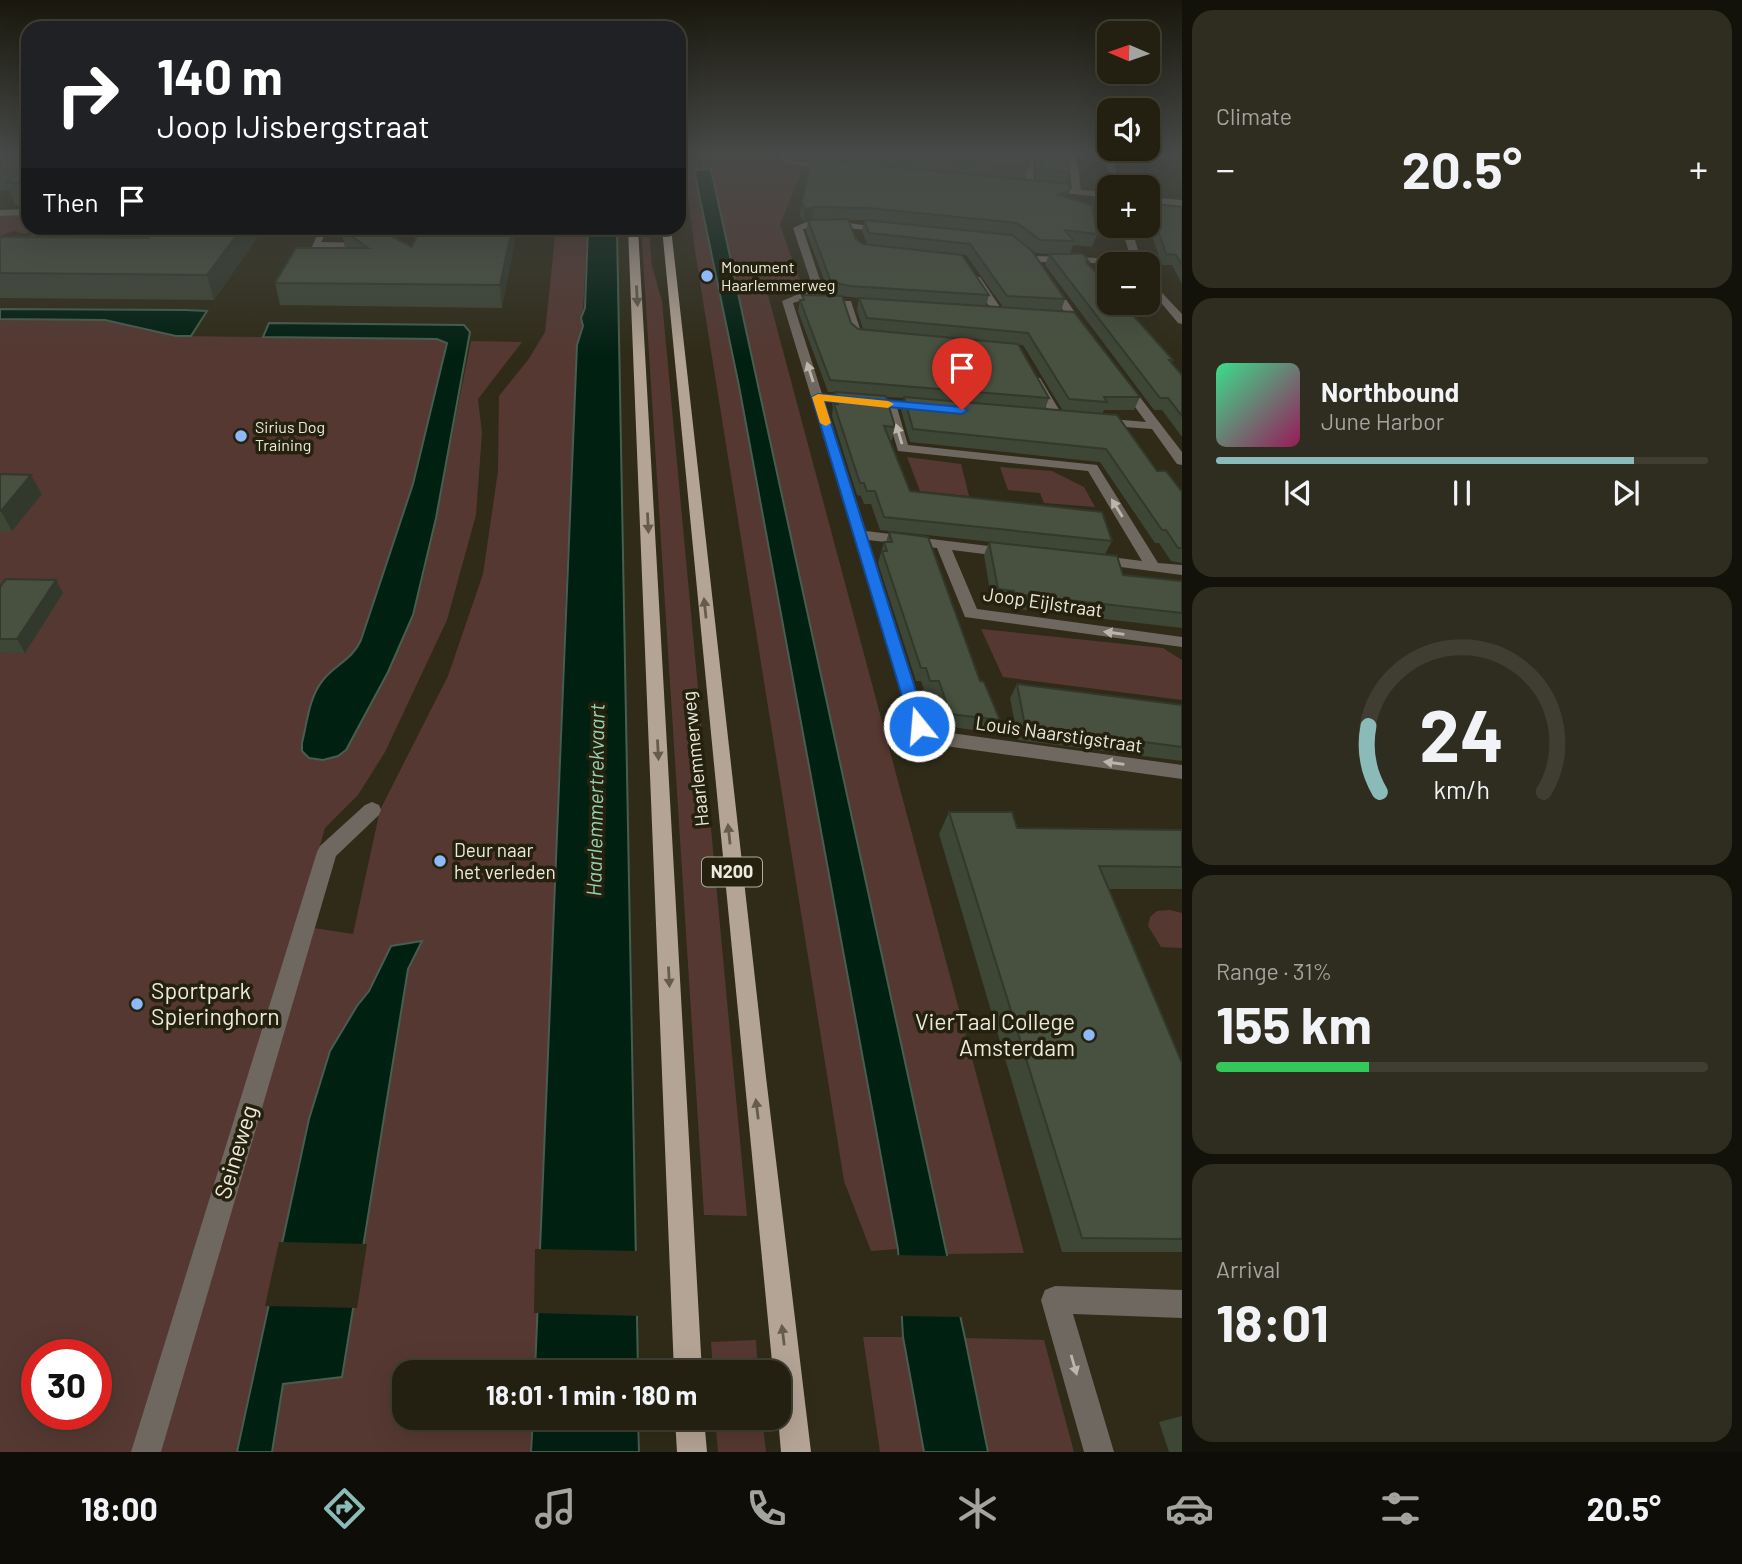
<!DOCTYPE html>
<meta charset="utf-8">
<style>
body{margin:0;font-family:Barlow,sans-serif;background:#2f2d20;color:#f1f3f6;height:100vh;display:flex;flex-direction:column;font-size:26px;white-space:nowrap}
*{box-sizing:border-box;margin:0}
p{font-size:23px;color:#a3a39f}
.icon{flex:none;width:38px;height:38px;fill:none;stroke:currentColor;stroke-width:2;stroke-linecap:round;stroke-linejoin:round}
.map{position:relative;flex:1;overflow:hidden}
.side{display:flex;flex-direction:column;gap:10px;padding:10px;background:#13120a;width:560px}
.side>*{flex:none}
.top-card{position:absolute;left:21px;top:21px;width:665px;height:214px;border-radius:21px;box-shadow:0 7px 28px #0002,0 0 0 2px #403e32;background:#202124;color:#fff;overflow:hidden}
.needle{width:46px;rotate:272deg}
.tools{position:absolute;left:1097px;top:21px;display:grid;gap:14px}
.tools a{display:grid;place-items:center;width:63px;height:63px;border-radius:14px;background:#232012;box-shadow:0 7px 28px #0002,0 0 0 2px #403e32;font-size:35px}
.speed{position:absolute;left:21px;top:1339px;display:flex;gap:14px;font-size:35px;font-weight:700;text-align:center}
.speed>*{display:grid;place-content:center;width:91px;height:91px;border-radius:50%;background:#232012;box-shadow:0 7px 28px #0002,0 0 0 2px #403e32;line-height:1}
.speed .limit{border:10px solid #d22;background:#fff;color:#111}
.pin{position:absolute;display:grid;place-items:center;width:60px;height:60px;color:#fff;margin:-72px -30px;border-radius:50% 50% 50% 0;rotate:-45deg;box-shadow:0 0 7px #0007}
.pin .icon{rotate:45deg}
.me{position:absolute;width:77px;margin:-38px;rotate:343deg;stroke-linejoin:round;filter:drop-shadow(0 0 5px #0008)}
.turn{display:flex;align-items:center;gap:24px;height:147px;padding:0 21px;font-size:32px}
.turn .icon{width:91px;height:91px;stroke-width:2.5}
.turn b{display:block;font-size:49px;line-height:60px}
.then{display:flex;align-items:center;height:66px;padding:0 21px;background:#0003;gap:14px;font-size:26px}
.big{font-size:52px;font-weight:700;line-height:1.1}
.side .widget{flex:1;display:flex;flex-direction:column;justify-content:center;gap:10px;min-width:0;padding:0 24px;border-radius:21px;background:#2f2d20}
.side .dial{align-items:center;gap:0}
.dial svg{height:182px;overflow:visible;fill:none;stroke:#403e32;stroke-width:7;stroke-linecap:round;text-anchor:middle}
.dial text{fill:#f1f3f6;stroke:none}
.song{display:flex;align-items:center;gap:21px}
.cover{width:84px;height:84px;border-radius:10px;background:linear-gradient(135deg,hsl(150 70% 55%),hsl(330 70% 35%))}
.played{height:7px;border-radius:4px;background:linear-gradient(90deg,#8bbbb9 85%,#403e32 85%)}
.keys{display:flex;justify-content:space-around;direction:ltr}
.heat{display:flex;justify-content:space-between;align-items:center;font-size:38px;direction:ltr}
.charge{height:10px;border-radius:5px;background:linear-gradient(90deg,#34c759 31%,#403e32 0)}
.trip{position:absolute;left:392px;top:1360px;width:399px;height:70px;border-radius:21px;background:#232012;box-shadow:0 7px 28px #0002,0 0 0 2px #403e32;font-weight:700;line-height:70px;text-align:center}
.tab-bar{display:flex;height:112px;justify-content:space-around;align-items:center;background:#0e0d07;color:#a3a39f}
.tab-bar .icon{width:49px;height:49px}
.tab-bar .current{color:#8bbbb9}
.tab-bar b{font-size:32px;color:#f1f3f6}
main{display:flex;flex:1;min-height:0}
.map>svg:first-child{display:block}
</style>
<main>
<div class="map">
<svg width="1182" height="1452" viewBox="0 0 1182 1452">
<rect width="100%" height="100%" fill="#2f2b18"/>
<!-- green -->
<path fill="#553832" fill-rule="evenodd" d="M1117,158H1140L1147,187L1126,185Z
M775,162L803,167L780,225L800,281L767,291L1024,1253L946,1254L711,170H694L739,386L898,1249L871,1251L844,1181L695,251L684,163Z
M28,214V228H36L25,234L14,231L0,236V215Z
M47,228L62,229L156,228L143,242L24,238Z
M556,228H588L567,565L535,1372H404V1418H533L531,1452H272L283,1384L342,1377L408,969L421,941L391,946L369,991L357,1006L330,1051L309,1119L237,1452H0V316H117L176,336L437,339L446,341L388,672L413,615L425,569L471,341L522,342L478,399L482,433L476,515L447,620L385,752L358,795L325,828L274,1004L307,927L353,934L380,810L448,676L483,574L498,471L499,396L528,360L545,332ZM37,1354H96V1414H37Z
M641,228H649L652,266L662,301L747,1216L704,1215Z
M907,457L961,464L969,496L920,491Z
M1000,467L1052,471L1084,487L1095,507L1044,503L1040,493L1008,490Z
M981,629L1163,648L1182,660V700L1003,677Z
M1170,910L1182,913V948L1161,947L1148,926L1150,917L1157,911Z
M863,1337H903L924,1452H880Z
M965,1338L1044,1340L1074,1452H988Z
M756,1340L758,1372H713L711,1342Z
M715,1418H762L766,1452H718Z"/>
<!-- water -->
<path fill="#002012" stroke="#475d4f" stroke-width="2" d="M711,169L965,1338L988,1452H924L903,1337L898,1249L739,386L694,170Z
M588,228H617L638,1372H535L577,345L583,326L581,318L585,308Z
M0,309L185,310L207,311L191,336H176L105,320L0,319Z
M269,323L464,325L470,332L436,518L413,615L388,672L346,750L338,756L323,760L309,758L302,751V743C307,723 309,697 323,680C335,665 353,659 361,640L413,484L447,343L437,339L263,337Z
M422,941L408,969L342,1377L283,1384L272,1452H237L309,1119L330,1051L357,1006L369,991L391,946Z
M533,1418H638L639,1452H531Z"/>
<!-- pier -->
<path fill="#2f2b18" d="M279,1242L367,1244L357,1308L265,1306Z
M535,1249L639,1251L640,1316L534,1313Z
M894,1255L950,1256L964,1317L898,1316Z"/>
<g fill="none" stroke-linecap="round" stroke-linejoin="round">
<!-- minor -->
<path fill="#6f6861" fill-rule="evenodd" d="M778,154H786L788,159L836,168L832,170L785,163Z
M1025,154H1033L1034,187L1030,190L1026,187Z
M1068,154H1076L1081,190L1110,192V198L1045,191L1048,186L1072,189Z
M1104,154H1112L1120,187H1112Z
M1148,197L1182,200V206L1148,203Z
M28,209V215L0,216V210Z
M828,220L891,229L886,232L828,226L803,229L823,289L815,296L793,303L866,531L1013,549L1015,552L1008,557L952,550L977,609L1182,637V647L965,617L937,548L868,540L927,723L936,731L1182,765V779L931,744L913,731L782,301L813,288L793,228L806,222Z
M1121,226H1131L1142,264L1033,262L1015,248L1023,246L1035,256L1131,259Z
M320,228H329L321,242L368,243L373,246L368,249L312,247Z
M972,277H980L1004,313L1003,315H995L971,279Z
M1148,278L1182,314V324L1178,323L1148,287Z
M1046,282H1054L1087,330L1086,332H1078L1045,284Z
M843,301H851L861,332L873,335V339L852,336Z
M1032,378H1040L1064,418L1062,421H1054L1030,380Z
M1121,383H1129L1182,452V465L1177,464L1152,429L1096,425V419L1100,418L1146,422L1119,385Z
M890,400L896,404L908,445L1097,465L1158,563L1182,565V575L1090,563L1088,560L1095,555L1142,561L1088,471L898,451L884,404Z
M372,802L379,805L381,810L379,815L336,856L161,1452H131L317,852L320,846L365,805Z
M1055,1286L1182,1290V1318L1073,1314L1114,1452H1084L1041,1300L1045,1290Z"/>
<!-- primary -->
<path fill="#b4a496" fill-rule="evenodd" d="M628,228H638L702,1372H674Z
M662,228H671L766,1077L811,1452H781L778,1418L779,1372H773Z
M675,1418H704L707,1452H677Z"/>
</g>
<!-- wall -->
<path fill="#3e4636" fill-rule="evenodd" d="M0,154H28V205H15L9,190H0Z
M805,154H1027L1028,167L1024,179L1036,180V154H1067L1069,172L1065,183L1067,198L1097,234L1092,247L1073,245L1070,254L1089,262L1088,265L1173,360L1171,363L1182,375V437L1162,410H1154L1045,265L1049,254L1036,253L1017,239L1065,299L1061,311L1140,397L1134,410H1104L1102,414L1157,471L1182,492V563L1171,561L1159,543H1155L1100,462L910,442L901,410L904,398L886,397L895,427L892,440H889L910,491L1112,541L1105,554L880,530L871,504H864L861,496L857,495L832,416L833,408L832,404L834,392H828L798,311L800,300H802V295L841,296L829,293L806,231L808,221L803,222L800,215L802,203L813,157L804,156ZM848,220H864L862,231L867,244H863L856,239ZM962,255H966L1003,307L986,306L989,295ZM842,296L859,298L857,310L863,329H858L851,323ZM1018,345H1023L1063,411L1045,409L1049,398Z
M1155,204L1182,207V284L1172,265H1162L1148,225V212L1150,208H1153Z
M264,228L214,300L0,298V237L148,238Z
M420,228H517L502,308L280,305L275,283L345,248L341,229L412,247Z
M0,474L31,475L42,494L12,531H0Z
M889,532L980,681L1000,720L994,733L945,726L934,693H925L921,681H916L878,563L884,542H886Z
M989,542L1123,575L1182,581V628L1010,608L1008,604L992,603L984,555Z
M0,587L63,593L25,653L0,652Z
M1017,684L1182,705V761L1018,740L1010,698Z
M949,812L1017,828L1182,830V889H1108L1182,1063V1252H1062L939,834Z
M1182,1416V1452H1169L1159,1422Z"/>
<!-- shaded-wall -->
<path fill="#32392c" d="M1070,189L1066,202L1058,195Z
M814,207L812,219L803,222L805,209Z
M242,228H264L214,300L207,275Z
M512,228H517L502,308L500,285Z
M31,475L42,494L12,531L1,511Z
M56,580L63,593L25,653L17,639Z"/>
<!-- building -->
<path fill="#48513f" stroke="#32392c" stroke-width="2" d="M0,154H28V183H6L24,169H0Z
M880,154H1027L1028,167Z
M1040,154H1067L1069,172L1041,169Z
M812,159L1069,184L1070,189L1058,195L1092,205L1097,234L1065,230L1074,241L1040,240L1017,223L869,208L814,207L805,209L802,203Z
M1155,204L1182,207V265L1176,255L1166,254L1150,208L1157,209Z
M848,219L856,239L863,244L962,255L989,295L850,286L831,282L808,220Z
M864,220L1012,235L1032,251L1065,299L1007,296L970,244L869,233Z
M157,228H242L207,275L0,273V237L148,238Z
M420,228H512L500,285L275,283L296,248H368L341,229L379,230L412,247Z
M1049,254H1083L1089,262H1086L1110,288V303H1122L1173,360H1169L1182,375V416L1168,398H1160Z
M802,295L842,296L851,323L858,329L1018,344L1049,398L830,380L800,300H804Z
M859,298L1074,312L1140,397H1104L1107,402L1069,399L1028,333L867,318Z
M835,392L886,396L895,427L884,426L910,491L1102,512L1112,541L884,517L875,491H867L864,483H860L834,404H838Z
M904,397L1117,415L1157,471H1166L1182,492V548H1178L1166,530H1162L1106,449L913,429Z
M0,474L31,475L1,511H0Z
M889,532L928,537L980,681L984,682L1000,720L950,714L939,681H930L926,668H921L882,551H887L884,542H892Z
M989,542L1117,556L1123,575L1182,581V613L1015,594L1014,591L998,589Z
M6,579L56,580L17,639H0V587Z
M1017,684L1182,705V747L1025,726Z
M949,812H1012L1017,828L1182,830V867L1099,866L1182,1063V1239L1082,1238Z"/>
<!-- one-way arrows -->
<defs><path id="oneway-solid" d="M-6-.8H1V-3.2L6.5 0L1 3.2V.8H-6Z" transform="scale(1.75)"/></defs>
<g fill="#655c4c">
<use href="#oneway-solid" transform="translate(637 296) rotate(87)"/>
<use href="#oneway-solid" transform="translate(648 523) rotate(87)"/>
<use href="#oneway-solid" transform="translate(705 608) rotate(-96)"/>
<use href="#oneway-solid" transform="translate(658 750) rotate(87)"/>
<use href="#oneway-solid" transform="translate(729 834) rotate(-96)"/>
<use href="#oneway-solid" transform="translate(669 977) rotate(87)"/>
<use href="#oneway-solid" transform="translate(757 1109) rotate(-97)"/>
<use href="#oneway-solid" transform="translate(783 1335) rotate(-97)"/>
</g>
<g fill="#bab6ac">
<use href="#oneway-solid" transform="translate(810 372) rotate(-108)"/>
<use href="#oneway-solid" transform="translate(899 434) rotate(-107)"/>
<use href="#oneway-solid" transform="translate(1117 508) rotate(-122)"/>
<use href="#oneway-solid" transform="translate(1114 633) rotate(-172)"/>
<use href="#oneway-solid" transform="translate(1114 763) rotate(-172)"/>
<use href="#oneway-solid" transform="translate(1074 1365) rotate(74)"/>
</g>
<!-- sky -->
<linearGradient id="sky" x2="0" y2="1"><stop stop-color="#1a180d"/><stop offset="0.43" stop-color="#474a48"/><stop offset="1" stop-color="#474a48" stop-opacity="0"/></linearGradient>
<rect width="1182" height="357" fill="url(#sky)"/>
<!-- route -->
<path fill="#1a73e8" stroke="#114b97" stroke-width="2" d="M818,394L962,407L968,410L962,414L824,401L927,726L919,732L911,726L812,397Z"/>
<!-- slow -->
<path fill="#f59e0b" d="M818,394L888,401L894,404L888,408L824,401L831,423L826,426L820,423L812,397Z"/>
<!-- markers -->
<g fill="#8eb9fd" stroke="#25210f" stroke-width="2.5">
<circle cx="707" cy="276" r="7"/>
<circle cx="241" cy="436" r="7"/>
<circle cx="440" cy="861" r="7"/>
<circle cx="137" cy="1004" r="7"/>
<circle cx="1089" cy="1035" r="7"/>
</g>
<g text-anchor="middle" stroke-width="7" stroke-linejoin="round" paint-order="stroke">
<!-- far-poi labels -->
<g font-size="16" fill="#eceade" stroke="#25210f" text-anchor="start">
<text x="721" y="273">Monument<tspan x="721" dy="18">Haarlemmerweg</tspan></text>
<text x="255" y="433">Sirius Dog<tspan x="255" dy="18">Training</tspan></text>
</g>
<!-- shield labels -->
<rect fill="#25210f" stroke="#b0aea0" stroke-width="2" x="702" y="857.5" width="60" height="29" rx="5"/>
<g font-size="18" font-weight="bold" fill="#eceade">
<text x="732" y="878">N200</text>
</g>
<!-- street labels -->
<g font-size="19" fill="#eceade" stroke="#25210f">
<text transform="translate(1043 602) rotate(8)" y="7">Joop Eijlstraat</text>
<text transform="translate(1059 734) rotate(8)" y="7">Louis Naarstigstraat</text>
<text transform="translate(695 759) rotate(-96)" y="7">Haarlemmerweg</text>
</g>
<!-- poi labels -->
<g font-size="19" fill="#eceade" stroke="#25210f" text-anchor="start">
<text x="454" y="857">Deur naar<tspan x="454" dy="22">het verleden</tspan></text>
</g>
<!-- water labels -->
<g font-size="21" font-style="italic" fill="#95d2b2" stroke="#25210f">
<text transform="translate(596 800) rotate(-89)" y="7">Haarlemmertrekvaart</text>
</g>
<!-- near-poi labels -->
<g font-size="23" fill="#eceade" stroke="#25210f" text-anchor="start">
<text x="151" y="999">Sportpark<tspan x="151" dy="26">Spieringhorn</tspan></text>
<text x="1075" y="1030" text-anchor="end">VierTaal College<tspan x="1075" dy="26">Amsterdam</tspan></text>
</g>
<!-- near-street labels -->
<g font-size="23" fill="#eceade" stroke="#25210f">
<text transform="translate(236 1152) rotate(-73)" y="8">Seineweg</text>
</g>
</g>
</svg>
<div class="tools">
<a><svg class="needle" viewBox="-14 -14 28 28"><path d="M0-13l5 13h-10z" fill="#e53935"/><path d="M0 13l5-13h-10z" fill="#a3a39f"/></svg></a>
<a><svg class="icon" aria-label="sound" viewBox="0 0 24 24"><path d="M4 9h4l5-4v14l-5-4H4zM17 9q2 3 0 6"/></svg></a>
<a>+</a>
<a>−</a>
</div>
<div class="speed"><div class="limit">30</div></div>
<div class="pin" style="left:962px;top:410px;background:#d93025"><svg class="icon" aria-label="arrive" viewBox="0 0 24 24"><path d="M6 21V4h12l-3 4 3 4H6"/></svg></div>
<svg class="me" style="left:919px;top:726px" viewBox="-20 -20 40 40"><circle r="17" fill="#1a73e8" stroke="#fff" stroke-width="3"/><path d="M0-11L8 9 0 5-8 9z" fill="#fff"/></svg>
<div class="trip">18:01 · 1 min · 180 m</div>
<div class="top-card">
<div class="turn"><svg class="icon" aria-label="right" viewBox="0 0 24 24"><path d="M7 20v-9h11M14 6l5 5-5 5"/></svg><div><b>140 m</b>Joop IJisbergstraat</div></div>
<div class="then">Then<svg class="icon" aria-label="arrive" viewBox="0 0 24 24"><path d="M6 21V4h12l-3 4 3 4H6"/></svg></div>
</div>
</div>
<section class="side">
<div class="widget"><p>Climate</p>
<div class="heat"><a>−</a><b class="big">20.5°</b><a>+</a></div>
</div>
<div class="widget">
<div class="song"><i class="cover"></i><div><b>Northbound</b><p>June Harbor</p></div></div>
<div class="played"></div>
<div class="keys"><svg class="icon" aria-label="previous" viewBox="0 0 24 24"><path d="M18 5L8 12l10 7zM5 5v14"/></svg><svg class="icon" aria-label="pause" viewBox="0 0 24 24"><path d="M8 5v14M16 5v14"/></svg><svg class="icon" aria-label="next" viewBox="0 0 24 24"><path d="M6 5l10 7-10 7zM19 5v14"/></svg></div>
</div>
<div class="widget dial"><svg viewBox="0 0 100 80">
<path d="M14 69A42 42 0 1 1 86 69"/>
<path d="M14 69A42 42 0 0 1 9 40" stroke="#8bbbb9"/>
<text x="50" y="56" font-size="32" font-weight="700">24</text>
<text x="50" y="72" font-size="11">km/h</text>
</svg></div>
<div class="widget"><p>Range · 31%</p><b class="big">155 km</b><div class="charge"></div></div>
<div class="widget"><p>Arrival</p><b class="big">18:01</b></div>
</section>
</main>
<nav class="tab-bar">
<b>18:00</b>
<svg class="icon current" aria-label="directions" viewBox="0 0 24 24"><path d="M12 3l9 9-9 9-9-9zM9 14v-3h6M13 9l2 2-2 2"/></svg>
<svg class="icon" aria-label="music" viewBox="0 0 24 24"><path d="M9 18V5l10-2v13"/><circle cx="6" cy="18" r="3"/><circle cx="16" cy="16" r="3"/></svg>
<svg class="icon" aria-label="phone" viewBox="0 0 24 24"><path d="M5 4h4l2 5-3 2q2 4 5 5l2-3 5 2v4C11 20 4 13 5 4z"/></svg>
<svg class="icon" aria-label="climate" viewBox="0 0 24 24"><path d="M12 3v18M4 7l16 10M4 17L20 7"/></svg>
<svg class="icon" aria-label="car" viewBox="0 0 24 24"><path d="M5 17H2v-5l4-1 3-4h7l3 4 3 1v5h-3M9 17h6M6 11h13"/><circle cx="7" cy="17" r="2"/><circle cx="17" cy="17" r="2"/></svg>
<svg class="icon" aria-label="filters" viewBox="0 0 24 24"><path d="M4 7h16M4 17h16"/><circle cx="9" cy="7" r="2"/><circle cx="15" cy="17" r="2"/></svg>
<b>20.5°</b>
</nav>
